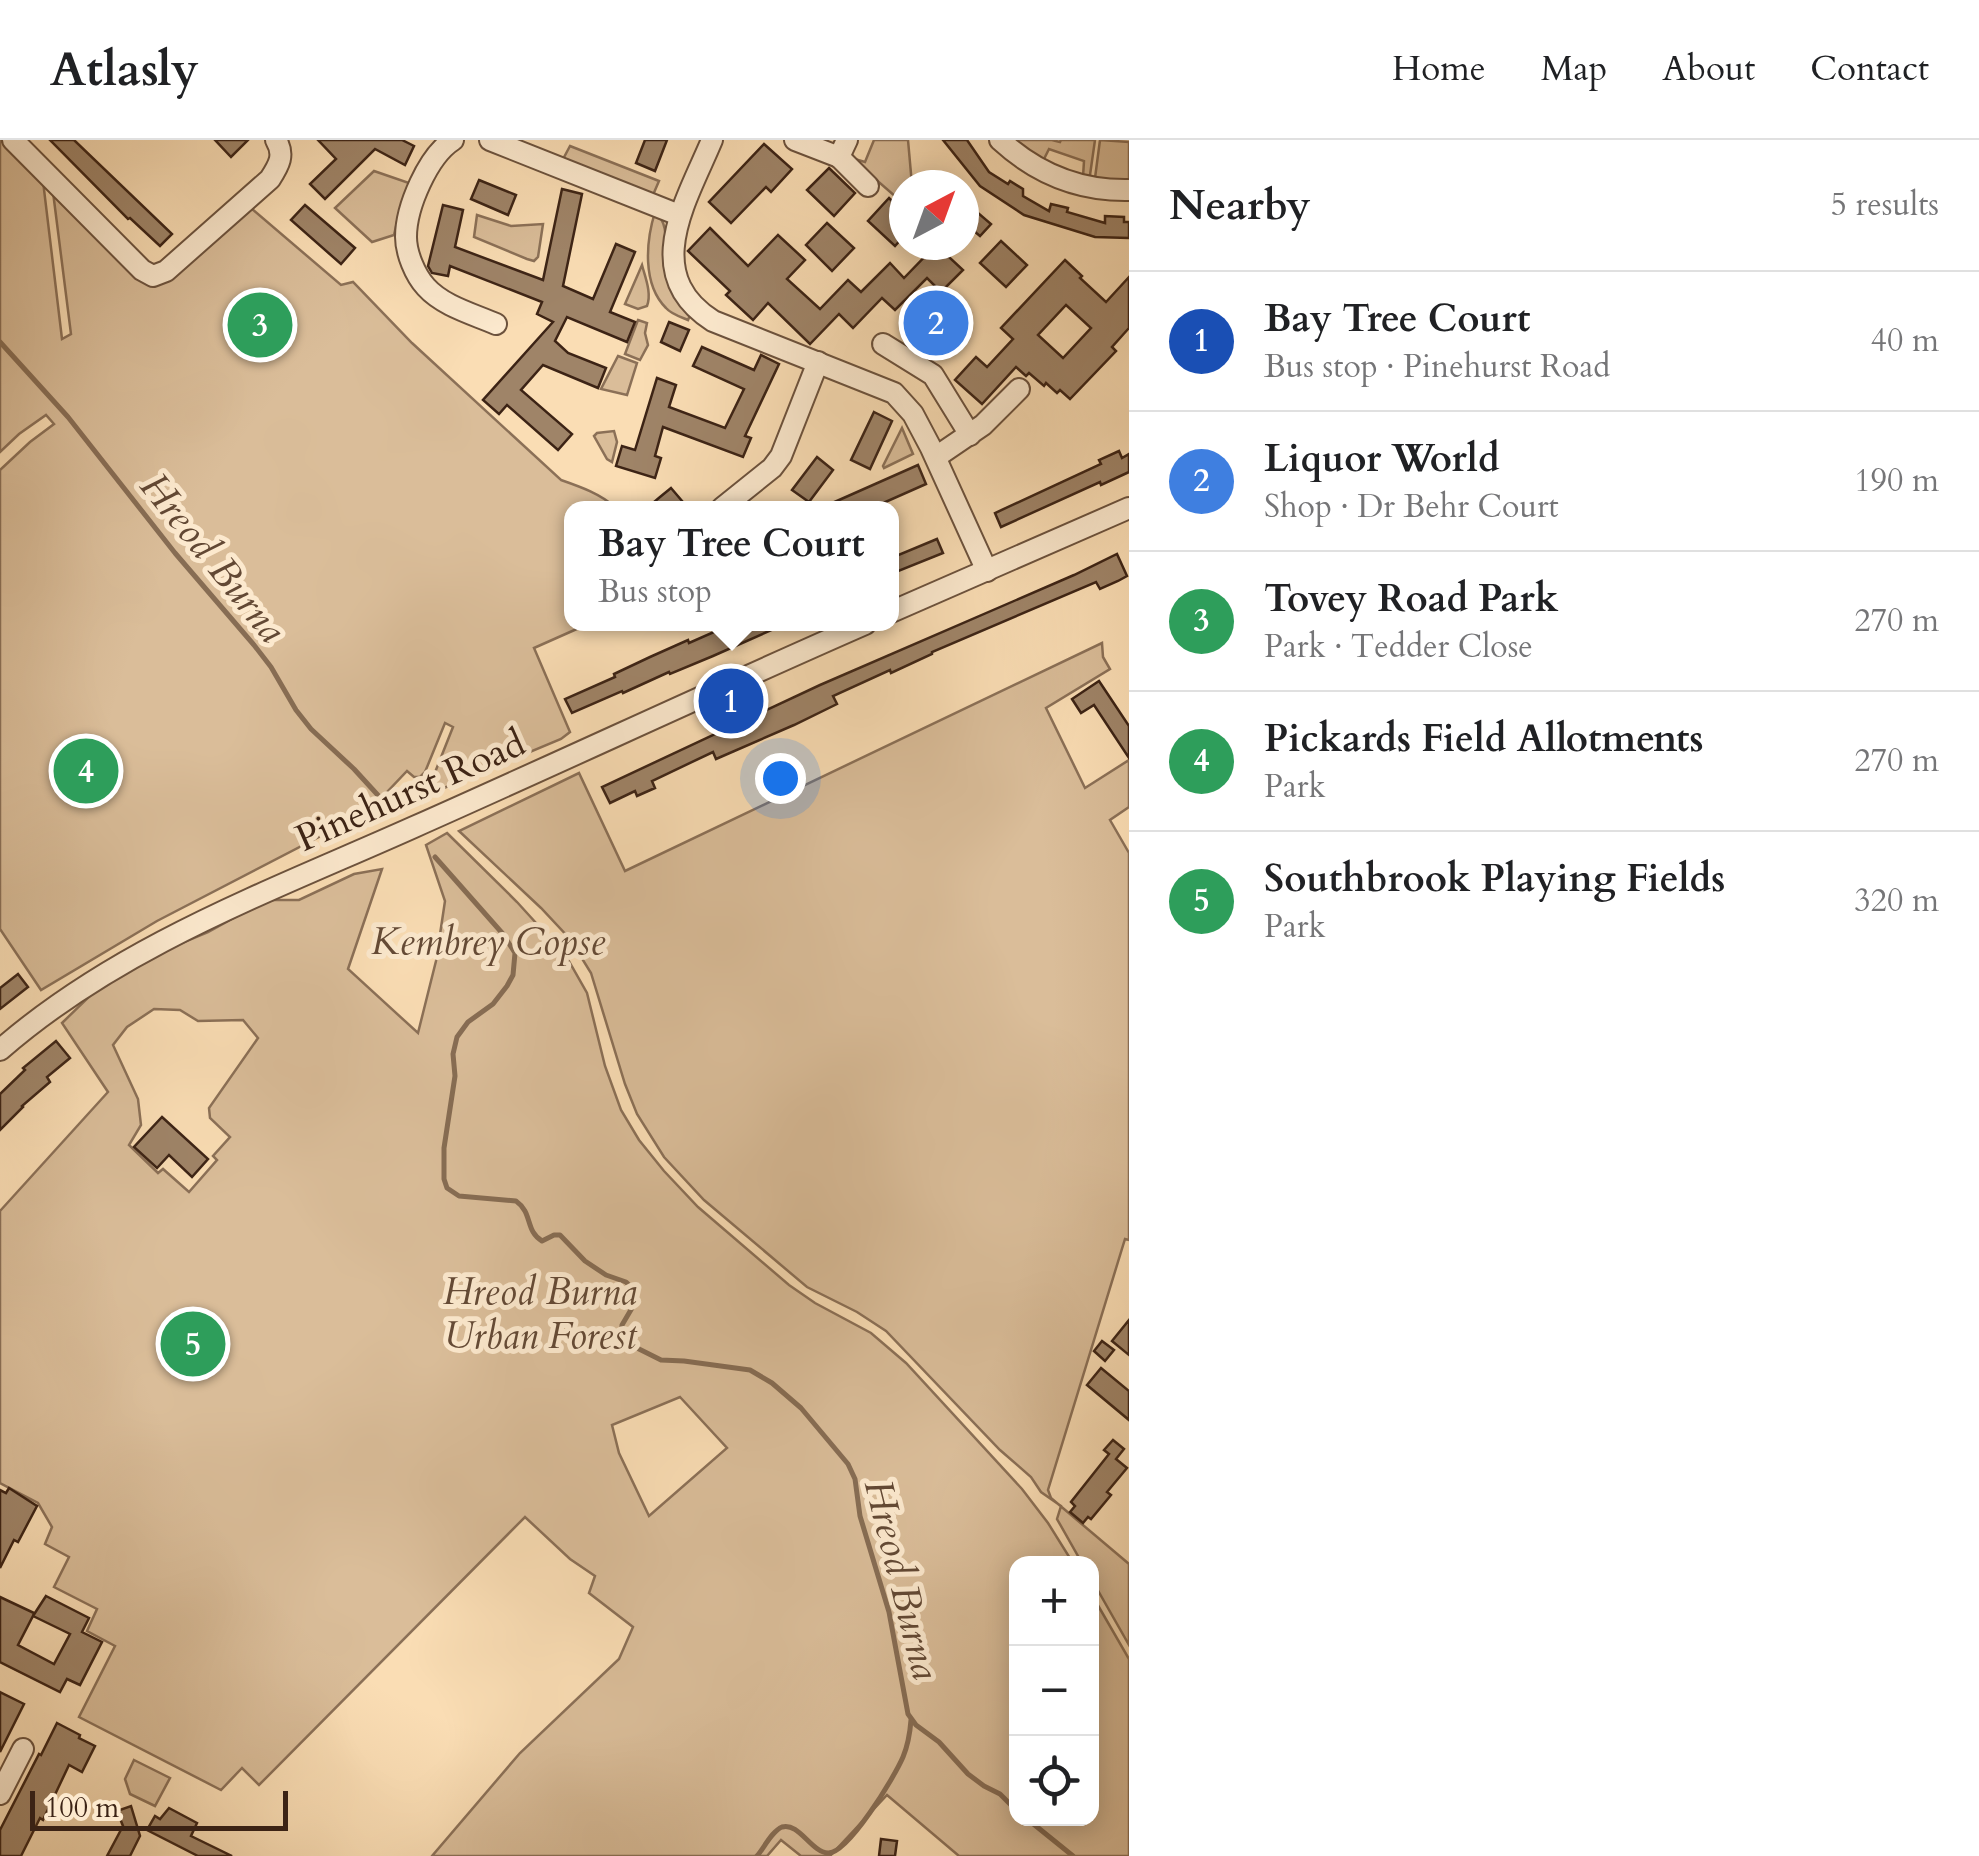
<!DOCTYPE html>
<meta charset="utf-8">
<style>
body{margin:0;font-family:Cardo,serif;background:#f6f6f6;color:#202124}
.controls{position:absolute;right:30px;bottom:30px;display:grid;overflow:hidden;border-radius:20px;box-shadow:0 5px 25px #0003}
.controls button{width:90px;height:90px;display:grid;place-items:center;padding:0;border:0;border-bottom:2px solid #e0e0e0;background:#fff;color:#202124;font:50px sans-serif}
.compass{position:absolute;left:889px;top:30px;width:90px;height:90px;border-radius:50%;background:#fff;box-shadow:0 5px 25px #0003;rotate:41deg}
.scale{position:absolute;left:30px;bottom:25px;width:258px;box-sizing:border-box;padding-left:10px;border:5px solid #3c2315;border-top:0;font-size:28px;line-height:35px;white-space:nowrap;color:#3c2315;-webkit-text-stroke:8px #fce9ce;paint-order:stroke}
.you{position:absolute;left:780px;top:638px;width:35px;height:35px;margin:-25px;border:8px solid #fff;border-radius:50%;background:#1a73e8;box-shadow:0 0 0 15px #1a73e833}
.badge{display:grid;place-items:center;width:65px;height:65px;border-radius:50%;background:#8f2418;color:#fff;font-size:32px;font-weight:700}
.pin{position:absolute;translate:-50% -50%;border:5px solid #fff;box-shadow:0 2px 10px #0006}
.popup{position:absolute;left:564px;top:361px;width:335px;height:130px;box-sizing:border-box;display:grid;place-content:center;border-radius:20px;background:#fff;filter:drop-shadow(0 2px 8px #0005);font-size:32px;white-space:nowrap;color:#757577}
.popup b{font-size:38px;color:#202124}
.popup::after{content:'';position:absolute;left:50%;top:100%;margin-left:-20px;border:20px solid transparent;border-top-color:#fff}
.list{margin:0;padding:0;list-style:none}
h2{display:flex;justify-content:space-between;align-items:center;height:130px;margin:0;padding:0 40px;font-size:42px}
h2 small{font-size:32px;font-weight:400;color:#757577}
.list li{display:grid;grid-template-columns:65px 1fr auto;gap:30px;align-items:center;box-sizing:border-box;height:140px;padding:0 40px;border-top:2px solid #e0e0e0}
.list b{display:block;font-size:38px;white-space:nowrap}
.list p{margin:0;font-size:32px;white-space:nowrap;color:#757577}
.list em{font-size:32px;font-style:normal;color:#757577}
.icon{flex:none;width:55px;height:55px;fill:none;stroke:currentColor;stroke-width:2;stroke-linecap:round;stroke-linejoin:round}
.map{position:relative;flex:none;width:1129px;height:1716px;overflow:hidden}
header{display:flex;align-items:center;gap:60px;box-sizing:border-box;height:140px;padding:0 50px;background:#fff;border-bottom:2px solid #e0e0e0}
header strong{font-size:48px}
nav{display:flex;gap:55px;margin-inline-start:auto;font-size:35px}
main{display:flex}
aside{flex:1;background:#fff}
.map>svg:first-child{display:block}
</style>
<header>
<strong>Atlasly</strong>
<nav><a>Home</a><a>Map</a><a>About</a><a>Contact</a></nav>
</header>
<main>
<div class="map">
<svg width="1129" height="1716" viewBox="0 0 1129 1716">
<rect width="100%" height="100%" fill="#faddb4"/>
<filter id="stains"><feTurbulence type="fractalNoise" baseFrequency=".002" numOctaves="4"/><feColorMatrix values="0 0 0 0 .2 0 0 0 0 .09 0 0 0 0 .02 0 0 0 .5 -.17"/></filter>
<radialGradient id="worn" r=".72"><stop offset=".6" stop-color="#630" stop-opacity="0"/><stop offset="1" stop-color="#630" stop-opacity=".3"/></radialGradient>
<g fill="#dabd99" stroke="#8b7057" stroke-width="2.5" fill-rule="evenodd">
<path d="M0,0l43,41 19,158 9,-5 -18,-142 88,85 110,-69 90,77 12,-3 59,61 149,137c20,7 40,14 55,28h-45v116h17l-54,24 36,84 -9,7 -129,54 -4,-3 25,-63 -8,-4 -20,49 -5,5h-6l-7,-6 -38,40 -212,110 -116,69 -41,-61v-459l30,-28 24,-18 -8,-9 -27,19 -19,18z"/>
<polygon points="874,0 908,0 912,45 904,45 904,64 858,24 858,20 865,22"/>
<polygon points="1006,0 1052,0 1060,2 1061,0 1095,0 1089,42 1083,37 1084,21 1049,9 1043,21"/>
<polygon points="1100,0 1129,2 1129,45 1095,38"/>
<polygon points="570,6 659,41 653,55 562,21"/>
<polygon points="374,31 409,43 399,73 394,95 372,102 335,68"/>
<path d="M655,72c19,16 5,39 11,60 4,17 15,28 25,41l-3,7c-7,-3 -17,-6 -22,-12 -24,-24 -20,-67 -11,-96z"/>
<polygon points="477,75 511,86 543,84 538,117 534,121 527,119 474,97"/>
<path d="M642,125c3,12 10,28 5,41l-9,3 -13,-5z"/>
<polygon points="638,180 647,183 645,193 648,205 640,220 625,214"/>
<polygon points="618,216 637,223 627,255 601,249"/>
<polygon points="902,288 913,314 884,328 883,326"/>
<polygon points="614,291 617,302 612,322 607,319 594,296 597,293"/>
<polygon points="1102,503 1103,517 1110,529 1046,568 1085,648 1129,620 1129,667 1110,680 1129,713 1129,1100 1125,1099 1048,1350 1051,1358 1129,1424 1129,1505 1092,1440 1092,1424 1082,1423 1057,1379 1061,1366 1041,1352 1031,1337 1000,1310 886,1191 857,1172 807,1147 704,1060 664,1017 637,974 625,944 591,833 570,799 541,768 459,691 579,633 625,731"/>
<path d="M447,693l70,69 49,54 21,37 18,73 16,44 18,30 25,31 34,36 91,78 26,18 56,30 35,30 116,126 26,34 25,40 -57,1v254h76v-223l37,64v197h-170l-72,-61 -57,61h-29l-20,-16 -14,16h-335l88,-103 99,-94 14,-32 -44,-34 6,-17 -25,-17 -45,-42 -266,268 -17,-17 -21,22 -142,-73 36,-71 -28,-15 10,-22 -43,-22 15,-30 -24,-13 7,-17 -14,-24 -38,-20v-272l108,-119 -46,-69 38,-37 60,-34 48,-20 58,-32h33l55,-26 28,-5 -34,100 70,64 18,-72 9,-60 -19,-56zM154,869l26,1 18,11 45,-1 15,18 -49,70 1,10 20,19 -17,19 4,4 -28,32 -26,-23 -5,4 -29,-28 12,-20 -3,-26 -25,-54 14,-18zM680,1257l47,51 -78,68 -30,-63 -7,-28z"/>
<polygon points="134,1620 170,1638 155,1666 130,1654 125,1639"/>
</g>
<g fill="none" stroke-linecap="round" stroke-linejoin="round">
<g stroke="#876d54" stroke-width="5">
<polyline points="0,202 68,277 175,413 254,505 271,527 296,570 311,589 354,629 386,664"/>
<path d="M435,717l68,77 12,19 -2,22 -6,11 -14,18 -25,18 -11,15 -4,17 2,22 -11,72v31l3,9 12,8 57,5c17,12 9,30 26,40l12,-6h6l25,26 21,14 20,7 7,7 2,7 -3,12 -10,17 -1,10 6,8 34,17 23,1 66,9 22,13 29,25 47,56 7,15 5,37 29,96 19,102 8,11 23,17 29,32 16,12 16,8 16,16"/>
<polyline points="1026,1678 1073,1716"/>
<path d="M757,1716c7,-8 15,-25 25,-29 17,-5 29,25 46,26 20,1 67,-77 75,-96 5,-12 7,-24 8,-37"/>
</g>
</g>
<g fill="#9f8468" stroke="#3c2315" stroke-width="2.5" fill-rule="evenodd">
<polygon points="50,0 74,0 172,94 160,106 130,78 128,79"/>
<polygon points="215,0 248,0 231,17"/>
<polygon points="318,0 402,0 414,6 405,25 375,9 325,59 310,44 336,19"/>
<polygon points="645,0 667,0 655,31 636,23"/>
<polygon points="943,0 967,0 989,32 1008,44 1010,41 1023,49 1023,56 1049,71 1051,64 1068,68 1067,72 1105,83 1105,76 1124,77 1124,82 1129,82 1129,98 1095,97 1024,75 980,46"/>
<polygon points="764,4 792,29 771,52 766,47 731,83 709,62"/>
<polygon points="829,28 855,53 834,76 807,50"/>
<polygon points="479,40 516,55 508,75 471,59"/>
<polygon points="562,49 582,54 563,146 593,159 616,104 635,112 610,172 635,182 627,202 567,177 555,201 568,213 606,228 598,248 543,225 521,250 572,294 558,310 507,265 499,274 483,260 553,182 537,174 542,162 450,126 448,136 432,133 428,126 443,65 463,70 455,107 543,140"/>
<polygon points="889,58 904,73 904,96 895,106 868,81"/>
<polygon points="964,61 991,84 980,96 964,83"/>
<polygon points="305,65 355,108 341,124 291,80"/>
<polygon points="827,83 854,108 832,131 806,105"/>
<polygon points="710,88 748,126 778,95 805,120 787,139 820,169 848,140 861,152 890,123 904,138 936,105 963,130 941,152 927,138 895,170 882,158 853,188 839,174 810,204 768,163 753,180 726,155 730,151 688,111"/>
<polygon points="1001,101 1027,125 1006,147 980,123"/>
<path d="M1065,120l17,16 -2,2 26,24 23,-25v51l-17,19 4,4 -46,48 -10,-9 -3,3 -11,-10 -2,3 -15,-13 -3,3 -10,-9 -34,37 -27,-24 21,-23 11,10 26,-28 -12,-11zM1066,165l25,23 -28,30 -25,-23z"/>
<polygon points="930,173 957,199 943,213 916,188"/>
<polygon points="669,182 689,190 680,211 661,202"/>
<polygon points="702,207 754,230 761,215 779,224 745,296 751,298 743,317 663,287 655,316 661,318 655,338 616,326 622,306 635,310 657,238 676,245 669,267 725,288 744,249 693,226"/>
<polygon points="874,272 892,281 870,329 851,320"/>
<polygon points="1119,311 1122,318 1129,314 1129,332 1101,345 1100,342 1001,387 995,373 1101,324 1099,320"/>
<polygon points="817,317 833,330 809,362 792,350"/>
<polygon points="918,325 926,344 872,368 821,368"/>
<polygon points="671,348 688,368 647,368 660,357"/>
<polygon points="937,399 943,413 891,434 891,418"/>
<polygon points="1117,414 1127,436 1118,441 1100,449 1096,442 932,512 932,514 891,533 890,530 833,556 837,564 794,585 716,619 713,612 652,641 655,648 637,656 635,651 610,663 602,647 820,545 1074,435"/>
<polygon points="732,484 785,484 713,516 670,534 669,532 623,553 622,551 572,573 565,559 615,537 614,534 650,517 688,500 689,503"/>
<polygon points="1099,541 1129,586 1129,618 1094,565 1081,573 1072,559"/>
<polygon points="18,834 28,847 0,869 0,848"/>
<polygon points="56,901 70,918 47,937 50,942 22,966 23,967 0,990 0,954 25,930 23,928"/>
<polygon points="162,977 208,1019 192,1037 169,1015 157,1028 134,1007"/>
<polygon points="1129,1180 1129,1215 1112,1201"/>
<polygon points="1102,1201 1114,1210 1105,1221 1094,1211"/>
<polygon points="1101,1228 1129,1251 1129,1280 1087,1245"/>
<polygon points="1113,1300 1124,1309 1116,1319 1127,1328 1107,1352 1111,1355 1091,1379 1088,1377 1083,1383 1070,1372 1075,1366 1071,1362 1109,1314 1104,1310"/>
<polygon points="9,1348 37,1366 18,1402 14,1400 0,1428 0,1350 6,1353"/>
<path d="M46,1456l43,22 -7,14 20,10 -22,43 -13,-6 -7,13 -60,-30v-65l34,16 -1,3zM33,1476l37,18 -16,30 -36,-19z"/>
<polygon points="0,1552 24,1564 0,1612"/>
<polygon points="57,1583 80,1595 79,1598 95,1606 82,1632 69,1625 43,1680 40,1678 21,1716 0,1716 0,1690 39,1614 41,1615"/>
<polygon points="131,1666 140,1696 130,1716 107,1716 123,1686 117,1671"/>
<polygon points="169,1668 197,1683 191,1696 232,1716 198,1716 147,1690 155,1676 160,1679"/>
<polygon points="881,1699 897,1701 895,1716 879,1716"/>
</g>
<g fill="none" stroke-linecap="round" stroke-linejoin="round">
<defs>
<g id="minor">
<path d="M13,0l129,130 11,6 13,-5 104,-92c9,-14 15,-24 6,-39"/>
<path d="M453,0c-25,16 -47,67 -47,97 0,16 9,38 20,50 17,19 47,27 70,37"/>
<polyline points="490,0 679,75"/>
<path d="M712,0c-25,60 -73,134 1,181l181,72 19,21 18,34 56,123"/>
<polyline points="795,0 839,17 847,0"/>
<path d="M1000,0c36,33 80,51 129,50"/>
<polyline points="839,17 868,46"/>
<polyline points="883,204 933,235 970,295"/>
<polyline points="936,317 983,285 1019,249"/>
<polyline points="722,368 772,328 781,316 818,222"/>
<polyline points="891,472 1129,368"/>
<path d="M0,910c119,-104 271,-159 414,-223 151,-67 300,-137 451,-203"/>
<polyline points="0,1654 23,1609"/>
</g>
</defs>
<use href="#minor" stroke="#6c523d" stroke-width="24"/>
<use href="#minor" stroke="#fce9ce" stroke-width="20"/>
</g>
<g text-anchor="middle" stroke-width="10" stroke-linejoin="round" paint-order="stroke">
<g font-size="38" fill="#3c2315" stroke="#fce9ce">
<text transform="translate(410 650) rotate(-24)" y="13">Pinehurst Road</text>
</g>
<g font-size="38" font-style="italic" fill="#644a36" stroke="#fce9ce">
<text x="488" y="814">Kembrey Copse</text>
<text x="540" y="1164">Hreod Burna<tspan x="540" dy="44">Urban Forest</tspan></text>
</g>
<g font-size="40" font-style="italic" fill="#624834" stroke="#fce9ce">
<text transform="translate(214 417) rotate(51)" y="14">Hreod Burna</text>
<text transform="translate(903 1439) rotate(76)" y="14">Hreod Burna</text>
</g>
</g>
<rect width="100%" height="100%" filter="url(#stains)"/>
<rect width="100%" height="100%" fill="url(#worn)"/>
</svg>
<div class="controls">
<button>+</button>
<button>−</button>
<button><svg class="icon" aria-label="locate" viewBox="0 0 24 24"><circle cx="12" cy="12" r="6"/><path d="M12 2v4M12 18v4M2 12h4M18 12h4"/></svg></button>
</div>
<svg class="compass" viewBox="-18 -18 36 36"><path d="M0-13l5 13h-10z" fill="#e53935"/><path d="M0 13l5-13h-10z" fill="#757577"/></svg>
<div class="scale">100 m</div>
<div class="you"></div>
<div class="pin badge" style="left:731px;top:561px;background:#1a4fb4">1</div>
<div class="popup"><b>Bay Tree Court</b>Bus stop</div>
<div class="pin badge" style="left:936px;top:183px;background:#3f7fe0">2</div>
<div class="pin badge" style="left:260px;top:185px;background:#2e9e5b">3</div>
<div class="pin badge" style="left:86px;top:631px;background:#2e9e5b">4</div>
<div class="pin badge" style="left:193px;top:1204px;background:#2e9e5b">5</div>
</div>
<aside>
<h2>Nearby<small>5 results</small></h2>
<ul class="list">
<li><span class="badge" style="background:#1a4fb4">1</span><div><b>Bay Tree Court</b><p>Bus stop · Pinehurst Road</p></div><em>40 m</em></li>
<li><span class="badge" style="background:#3f7fe0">2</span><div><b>Liquor World</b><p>Shop · Dr Behr Court</p></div><em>190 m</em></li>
<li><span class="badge" style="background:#2e9e5b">3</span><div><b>Tovey Road Park</b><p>Park · Tedder Close</p></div><em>270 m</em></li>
<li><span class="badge" style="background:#2e9e5b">4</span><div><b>Pickards Field Allotments</b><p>Park</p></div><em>270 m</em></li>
<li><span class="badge" style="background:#2e9e5b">5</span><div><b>Southbrook Playing Fields</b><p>Park</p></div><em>320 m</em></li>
</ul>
</aside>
</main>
